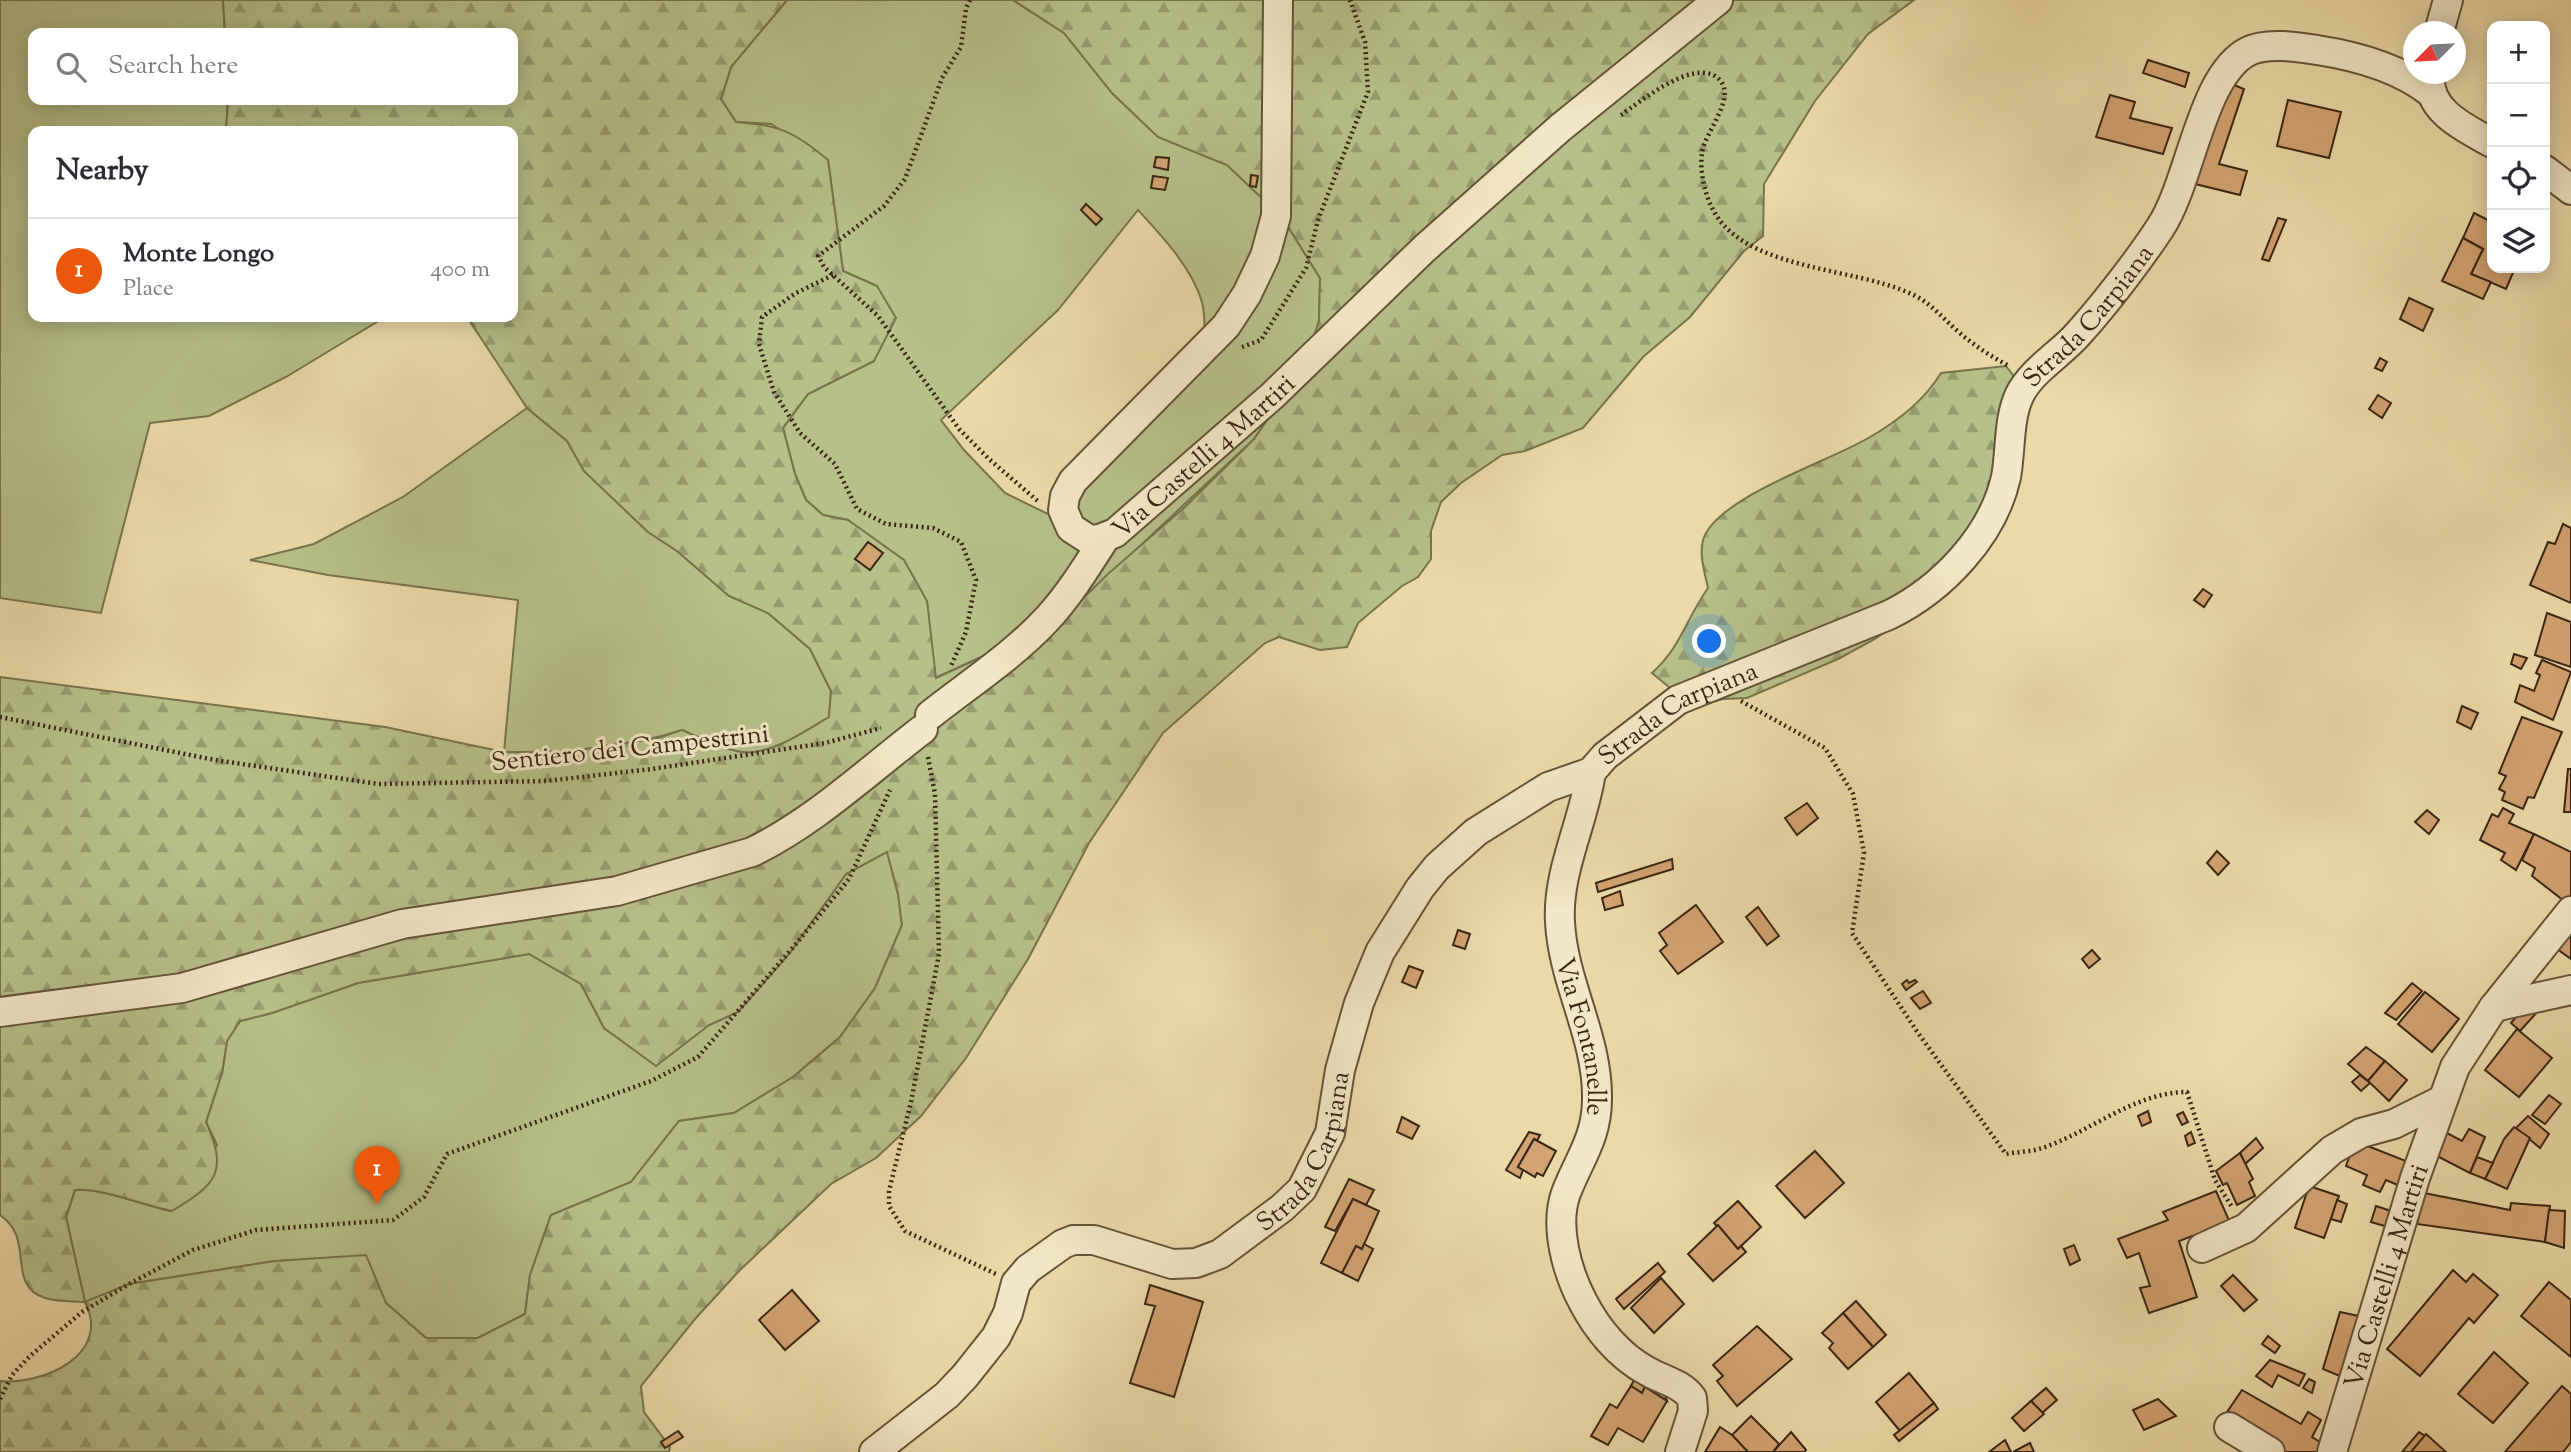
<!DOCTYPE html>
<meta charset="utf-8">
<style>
body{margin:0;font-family:"Sorts Mill Goudy",serif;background:#f7f7f7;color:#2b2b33}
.controls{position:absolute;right:21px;top:21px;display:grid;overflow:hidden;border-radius:14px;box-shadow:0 4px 18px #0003}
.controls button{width:63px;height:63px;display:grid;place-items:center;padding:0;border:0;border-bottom:2px solid #e1e1e2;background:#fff;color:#2b2b33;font:35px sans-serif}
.compass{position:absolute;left:2403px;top:21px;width:63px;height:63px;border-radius:50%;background:#fff;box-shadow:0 4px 18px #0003;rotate:246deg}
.you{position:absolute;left:1710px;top:642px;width:24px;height:24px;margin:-18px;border:5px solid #fff;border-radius:50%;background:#1a73e8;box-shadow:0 0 0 10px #1a73e833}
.badge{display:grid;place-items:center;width:46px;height:46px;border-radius:50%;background:#ea580c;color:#fff;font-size:23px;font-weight:700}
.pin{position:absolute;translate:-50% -58px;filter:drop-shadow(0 2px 4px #0008)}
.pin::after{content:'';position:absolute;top:37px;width:24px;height:21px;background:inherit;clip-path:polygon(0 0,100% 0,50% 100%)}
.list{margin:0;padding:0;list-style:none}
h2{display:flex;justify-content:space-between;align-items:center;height:91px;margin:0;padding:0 28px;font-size:30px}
h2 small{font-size:23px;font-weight:400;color:#7c7c81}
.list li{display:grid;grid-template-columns:46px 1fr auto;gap:21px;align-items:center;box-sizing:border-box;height:105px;padding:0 28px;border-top:2px solid #e1e1e2}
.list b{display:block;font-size:26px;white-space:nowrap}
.list p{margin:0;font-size:23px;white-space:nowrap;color:#7c7c81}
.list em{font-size:23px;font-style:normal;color:#7c7c81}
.icon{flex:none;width:38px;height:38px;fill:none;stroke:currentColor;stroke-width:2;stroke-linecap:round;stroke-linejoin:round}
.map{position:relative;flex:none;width:2571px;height:1452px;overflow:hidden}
.search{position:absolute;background:#fff;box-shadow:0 4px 18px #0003;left:28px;top:28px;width:490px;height:77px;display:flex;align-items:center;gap:18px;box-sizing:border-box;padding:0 24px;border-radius:14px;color:#7c7c81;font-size:26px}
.panel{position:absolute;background:#fff;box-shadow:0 4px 18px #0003;left:28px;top:126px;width:490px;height:196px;border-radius:14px}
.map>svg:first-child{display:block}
</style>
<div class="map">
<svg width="2571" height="1452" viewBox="0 0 2571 1452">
<defs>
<pattern id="forest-firs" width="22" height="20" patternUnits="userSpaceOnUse" patternTransform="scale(1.75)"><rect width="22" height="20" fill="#b6c089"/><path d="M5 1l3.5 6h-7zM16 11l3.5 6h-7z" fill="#959c6f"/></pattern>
</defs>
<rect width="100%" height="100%" fill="#ebdaa8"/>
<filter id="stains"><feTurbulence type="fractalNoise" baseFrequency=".00286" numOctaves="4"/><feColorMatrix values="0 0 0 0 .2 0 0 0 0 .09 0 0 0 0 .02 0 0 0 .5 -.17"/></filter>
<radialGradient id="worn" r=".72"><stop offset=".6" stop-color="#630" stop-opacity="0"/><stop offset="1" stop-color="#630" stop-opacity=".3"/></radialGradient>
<g fill="#b6c089" stroke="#78734e" stroke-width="2" fill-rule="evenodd">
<polygon points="0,0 223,0 225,33 33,33 33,100 228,100 226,131 33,131 33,317 385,317 286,377 209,416 150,423 101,613 0,598"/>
<path d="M787,0h226l51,33 48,60 46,44 69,28 55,52 38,61 -1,43 -15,46 -50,72 -194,182 -125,57 -8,-77 -79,-81 -25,-5 -17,-15 -11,-26 -12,-46 25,-34 66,-33 3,-75 -34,-15 -15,-111 -57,-36 -35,-2 -15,-23 10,-32zM1138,210c24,26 54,58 64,92 4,15 2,35 3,50l-155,163 -45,-22 -41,-43 -23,-30 117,-110z"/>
<path d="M527,408l40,33 17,30 64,61 29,19 52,45 39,17 42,36 21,42 -2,26c-22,13 -48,31 -74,35 -19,4 -55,-14 -73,-22 -57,19 -118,23 -178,22l14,-152 -190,-25 -78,-15 64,-16 89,-47z"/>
<path d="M887,851l11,43 4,31 -27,63 -35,49 -47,40 -59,36 -55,8 -48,61 -80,33 -21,60 -5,39 -47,24h-52l-40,-35 -111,-42 -145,23 -45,18 -19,-85 9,-27c28,-2 67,15 96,21l46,-66 -11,-23 16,-49 5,-32 13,-20 32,-8 86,-30 171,-29 52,30 23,44 52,37 53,-40 29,-13 51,-58 57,-80z"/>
</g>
<g fill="url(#forest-firs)" stroke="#78734e" stroke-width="2" fill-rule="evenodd">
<path d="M223,0h564l-56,67 -10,32 15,23c43,3 59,10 92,38l15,111 34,15 19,32 -22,43 -66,33 -25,34 12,46 11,26 17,15 25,5 56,40 23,41 9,77 124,-57 49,-48 76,-66 69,-68 50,-72 15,-46 1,-43 -38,-61 -55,-52 -69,-28 -46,-44 -48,-60 -51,-33h901l-46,34 -53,67 -51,83 -1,52 -19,15 -54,66 -47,40 -60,71 -58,23 -23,4 -41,28 -20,19 -10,29v28l-13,18 -16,9 -44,37 -11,24 -27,3 -41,-13 -14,6 -102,90 -74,110 -61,116 -62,99 -45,58 -45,42 -45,26 -92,87 -44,48 -54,67 3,26 26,35 -1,5h-669v-71c43,4 112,-26 85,-79 -13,-1 -28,0 -40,-4 -40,-13 -9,-59 -45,-83v-538l385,50 119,25 56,1 98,-15 24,-8c18,8 54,26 73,22 26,-4 52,-22 74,-35l2,-26 -21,-42 -42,-36 -39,-17 -52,-45 -29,-19 -64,-61 -17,-30 -40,-33 -60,-91h46v-186h-287l2,-31h285v-67h-288zM887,852l11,42 4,31 -27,63 -35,49 -47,40 -59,36 -55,8 -48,61 -80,33 -21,60 -5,39 -47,24h-52l-40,-35 -20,-48 -91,6 -146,23 -44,18 -19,-85 9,-27c29,-2 66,15 97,21 43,-26 57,-38 34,-89l16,-49 5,-32 13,-20 32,-8 86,-30 171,-29 52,30 23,44 52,38 53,-41 29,-13 51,-58 57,-80z"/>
<path d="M2006,366l20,26 -76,195 -75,52 -37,20 -91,39 -24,1 -30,8 -41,-34c29,-26 34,-54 56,-85 -3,-14 -9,-33 -5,-48 13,-43 128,-79 167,-103 28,-16 54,-36 71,-64z"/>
</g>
<g fill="#d3a372" stroke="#3a2614" stroke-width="2">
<polygon points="2148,60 2189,73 2185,87 2143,73"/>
<polygon points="2229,83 2244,89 2219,164 2247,171 2240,195 2187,182"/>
<polygon points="2110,95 2135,102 2130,118 2172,128 2163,154 2096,137"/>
<polygon points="2288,100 2341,112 2329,158 2277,146"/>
<polygon points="1156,157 1169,158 1168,170 1154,167"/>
<polygon points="1251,175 1258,176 1256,187 1250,186"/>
<polygon points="1153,176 1168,178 1165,190 1151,188"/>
<polygon points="1086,204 1102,219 1096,225 1081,210"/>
<polygon points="2474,213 2492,222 2492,268 2515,268 2506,289 2471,274 2483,249 2463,238"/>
<polygon points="2278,218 2286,220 2269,261 2262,259"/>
<polygon points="2463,238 2483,249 2471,274 2491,282 2483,299 2442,281"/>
<polygon points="2409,298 2433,309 2423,331 2400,319"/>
<polygon points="2380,358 2387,362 2382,371 2375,368"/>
<polygon points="2378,395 2391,403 2382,418 2369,409"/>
<polygon points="2563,524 2571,528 2571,603 2530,585 2548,542 2555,544"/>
<polygon points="868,542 883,553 870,570 855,559"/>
<polygon points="2203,589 2212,595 2204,607 2194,600"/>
<polygon points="2547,613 2571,622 2571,667 2535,655"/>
<polygon points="2514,654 2527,658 2521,669 2511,664"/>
<polygon points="2542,660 2571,672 2553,720 2515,702 2520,685 2534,691 2540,675 2536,673"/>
<polygon points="2462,706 2478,713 2471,729 2457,722"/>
<polygon points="2522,717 2562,732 2534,798 2528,797 2523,809 2502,800 2505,792 2499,789 2506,776 2499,773"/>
<polygon points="2568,769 2571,769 2571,812 2564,812"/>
<polygon points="1807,803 1818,818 1797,835 1785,818"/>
<polygon points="2503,808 2514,814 2509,823 2534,834 2516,870 2501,860 2505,853 2480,840 2492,814 2498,817"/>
<polygon points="2427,810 2439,820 2429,834 2415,822"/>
<polygon points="2534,834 2571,852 2571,899 2568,904 2532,876 2535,868 2522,860"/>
<polygon points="2217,851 2229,863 2218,875 2207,863"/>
<polygon points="1672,859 1673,869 1598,892 1596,883"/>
<polygon points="1620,891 1623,905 1605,910 1602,898"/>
<polygon points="1696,905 1723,942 1678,974 1660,951 1667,945 1659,933"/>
<polygon points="1758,907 1779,936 1767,945 1746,917"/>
<polygon points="2571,927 2571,959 2550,944"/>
<polygon points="1458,930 1470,934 1465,949 1453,945"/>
<polygon points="2092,950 2100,959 2089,968 2082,959"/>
<polygon points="1409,966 1423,971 1416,988 1402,982"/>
<polygon points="1907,980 1909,983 1915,980 1917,982 1906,990 1902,984"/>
<polygon points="2412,983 2422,991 2396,1020 2385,1013"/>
<polygon points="1923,991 1931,1003 1920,1009 1911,998"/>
<polygon points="2425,992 2459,1019 2432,1052 2398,1024"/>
<polygon points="2522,1010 2539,1010 2520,1031 2511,1023"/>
<polygon points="2517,1029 2552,1058 2519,1097 2485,1070"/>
<polygon points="2366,1047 2385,1061 2368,1081 2348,1064"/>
<polygon points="2385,1061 2407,1080 2389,1101 2368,1081"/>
<polygon points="2360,1075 2370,1083 2361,1091 2352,1082"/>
<polygon points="2549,1095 2561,1104 2545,1124 2532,1115"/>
<polygon points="2148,1111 2151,1122 2142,1126 2138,1116"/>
<polygon points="2183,1112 2188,1122 2182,1125 2177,1115"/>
<polygon points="2528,1116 2549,1134 2540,1148 2516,1128"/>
<polygon points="1402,1117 1419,1126 1412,1139 1397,1132"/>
<polygon points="2514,1127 2530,1138 2507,1189 2485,1179 2504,1139"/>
<polygon points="2469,1129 2485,1137 2470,1173 2437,1156 2445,1132 2462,1141"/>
<polygon points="1529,1132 1540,1135 1537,1141 1534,1139 1518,1167 1523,1170 1520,1178 1506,1170"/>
<polygon points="2191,1132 2195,1143 2188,1146 2185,1136"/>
<polygon points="2256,1138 2263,1148 2245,1164 2240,1153"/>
<polygon points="1534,1139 1556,1151 1543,1176 1537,1173 1535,1177 1518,1167"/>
<polygon points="2355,1141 2406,1161 2400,1186 2386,1180 2380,1192 2363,1185 2367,1175 2346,1166"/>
<polygon points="1815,1151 1844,1183 1805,1218 1776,1186"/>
<polygon points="2240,1153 2253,1179 2249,1182 2255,1196 2237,1205 2227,1183 2223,1185 2216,1171"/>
<polygon points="2477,1157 2493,1163 2485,1179 2470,1173"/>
<polygon points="1349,1179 1374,1190 1366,1205 1353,1199 1335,1231 1325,1227"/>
<polygon points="2309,1186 2339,1196 2324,1238 2295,1228"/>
<polygon points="2216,1191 2231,1225 2193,1240 2192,1236 2179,1241 2197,1297 2149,1313 2140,1288 2150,1286 2139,1253 2127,1258 2118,1239 2168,1220 2163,1212"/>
<polygon points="2424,1193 2510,1210 2511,1203 2550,1206 2545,1242 2417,1224"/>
<polygon points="1353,1199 1379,1211 1362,1249 1356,1246 1342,1273 1321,1263"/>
<polygon points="2337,1200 2347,1204 2341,1222 2331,1219"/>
<polygon points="1738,1201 1761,1227 1738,1249 1714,1223"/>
<polygon points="2376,1206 2391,1211 2388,1227 2371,1222"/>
<polygon points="2549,1210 2565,1211 2564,1248 2545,1242"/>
<polygon points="1718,1225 1738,1249 1741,1246 1746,1252 1713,1281 1688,1254"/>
<polygon points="1364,1244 1373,1249 1358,1281 1342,1273 1356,1246 1362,1249"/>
<polygon points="2074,1245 2080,1260 2070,1265 2064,1249"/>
<polygon points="1658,1263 1665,1272 1624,1309 1616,1299"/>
<polygon points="2453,1270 2466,1282 2473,1274 2498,1295 2474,1323 2469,1318 2420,1376 2387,1349"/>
<polygon points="2233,1275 2257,1300 2244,1311 2221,1286"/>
<polygon points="1661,1278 1684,1304 1654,1333 1631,1308"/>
<polygon points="2549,1282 2571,1300 2571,1357 2521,1316"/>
<polygon points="1150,1285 1203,1302 1174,1397 1130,1383 1155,1306 1145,1304"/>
<polygon points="792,1290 819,1321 785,1350 759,1320"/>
<polygon points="1856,1301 1886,1335 1873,1347 1843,1313"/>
<polygon points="2340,1312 2359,1316 2347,1379 2323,1369"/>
<polygon points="1843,1313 1873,1347 1848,1369 1829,1348 1833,1343 1822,1333"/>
<polygon points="1757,1326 1792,1359 1737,1406 1717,1381 1723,1376 1713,1365"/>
<polygon points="2268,1336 2280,1346 2275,1353 2262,1344"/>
<polygon points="2494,1352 2528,1383 2493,1423 2458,1394"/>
<polygon points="2270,1360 2305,1374 2299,1386 2278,1375 2272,1387 2256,1376"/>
<polygon points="1909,1373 1934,1403 1900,1431 1876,1402"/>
<polygon points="1637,1374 1663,1389 1667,1401 1645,1387 1642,1393 1631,1386"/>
<polygon points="2309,1379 2315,1382 2312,1393 2303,1388"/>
<polygon points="1631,1386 1642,1393 1645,1387 1667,1401 1643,1442 1618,1428 1608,1445 1591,1436 1610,1404 1617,1408"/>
<polygon points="2562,1386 2571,1394 2571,1442 2563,1452 2505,1452"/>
<polygon points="2046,1388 2057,1400 2042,1413 2031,1401"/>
<polygon points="2242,1390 2301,1424 2308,1412 2321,1420 2312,1437 2323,1444 2320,1452 2287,1452 2225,1415"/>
<polygon points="2158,1399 2176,1416 2144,1430 2133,1410"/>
<polygon points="2031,1401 2044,1414 2024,1431 2012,1418"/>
<polygon points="1934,1403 1938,1409 1899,1441 1894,1435"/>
<polygon points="1751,1416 1779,1444 1773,1452 1748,1452 1732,1435"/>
<polygon points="1720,1427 1732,1435 1748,1452 1705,1452"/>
<polygon points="678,1431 683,1437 665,1448 661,1442"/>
<polygon points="1791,1432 1806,1450 1804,1452 1773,1452"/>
<polygon points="2419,1432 2425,1436 2411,1452 2402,1452"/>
<polygon points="2426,1434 2446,1452 2411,1452"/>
<polygon points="2005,1440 2011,1452 1989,1452"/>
<polygon points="2030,1443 2034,1452 2013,1452"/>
</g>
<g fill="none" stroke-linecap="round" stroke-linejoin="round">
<defs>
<g id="minor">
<path id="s1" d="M1278,0l-2,216 -11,40 -18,38 -21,32 -153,155 -8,15 -2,14 8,18 17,11 9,1 18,-7 157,-137 152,-147 136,-121 158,-128"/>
<polyline points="2439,32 2448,0"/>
<path d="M2430,76c-3,35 35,52 62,67"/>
<polyline points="2545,170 2571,190"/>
<path d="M930,715c39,-31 83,-59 118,-97 22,-24 39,-52 57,-80"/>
<path id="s2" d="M1591,772c-7,50 -34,99 -31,150 3,61 38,115 37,177 0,39 -18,60 -31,94 -12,33 1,79 17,109 14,27 36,54 64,69 15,9 34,12 45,27l1,13 -13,41"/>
<polyline points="2494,1007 2571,990"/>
<path d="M0,1012l182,-24 220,-64 215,-33 135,-39c62,-30 116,-81 171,-123"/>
<polyline points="2202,1248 2246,1228 2332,1150 2361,1133 2394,1124 2442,1100"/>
<polyline points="2229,1427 2270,1452"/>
<path id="s3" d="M874,1452l73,-57 18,-19 31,-39 12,-24 8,-30 12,-14 35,-25 10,-4h21l78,24 24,-1 24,-9 62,-46 20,-19 28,-56 10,-63 19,-67 21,-51 40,-64 17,-21 39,-35 72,-45 43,-15 14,-16 73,-56 211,-85c53,-26 104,-79 117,-138 5,-26 2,-59 14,-83 13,-25 41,-40 59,-61 26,-29 60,-73 81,-105 31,-46 41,-154 89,-177 18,-9 49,-4 68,-1 39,6 82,18 113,42"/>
<path id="s4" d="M2332,1452l83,-274 40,-111 39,-60 77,-96"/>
</g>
</defs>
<use href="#minor" stroke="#665339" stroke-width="32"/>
<g stroke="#3a2614" stroke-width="4.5" stroke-dasharray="2 3.5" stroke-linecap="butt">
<polyline points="970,0 966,8 961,47 942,78 905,179 884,206 818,256 824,267 878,316 959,429 989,459 1040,503"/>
<path d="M1621,115c20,-14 69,-54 94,-39 27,17 -11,56 -13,77 -3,22 5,52 19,69 38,47 133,47 186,70 23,9 35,26 54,42 14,12 31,23 48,32"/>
<polyline points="833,275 796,293 762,317 759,344 774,392 800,433 835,464 857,509 886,524 933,528 961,542 976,580 966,632 951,666"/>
<polyline points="1242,347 1261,340 1306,268 1318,220 1368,92 1365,42 1350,0"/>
<path d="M1741,701l84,47 28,46 11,59 -12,80 66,100 88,121c11,-2 22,-2 33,-5 49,-15 95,-57 148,-57l28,88 17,27"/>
<polyline points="0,717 215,760 378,784 546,781 652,769 825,743 881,728"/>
<polyline points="928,757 935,794 939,954 911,1102 889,1191 889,1206 905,1231 996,1274"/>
<polyline points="0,1399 12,1375 30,1356 82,1312 129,1284 193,1250 256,1230 393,1220 424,1197 447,1154 651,1081 698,1057 795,945 849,879 890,790"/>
</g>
<use href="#minor" stroke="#f2e7c6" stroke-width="28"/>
</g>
<g text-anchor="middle" stroke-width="6" stroke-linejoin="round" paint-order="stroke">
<g font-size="26" fill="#3a2614" stroke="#f2e7c6">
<text dy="9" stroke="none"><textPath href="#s3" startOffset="1808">Strada Carpiana</textPath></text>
<text dy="9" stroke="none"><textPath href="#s1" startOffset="772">Via Castelli 4 Martiri</textPath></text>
<text dy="9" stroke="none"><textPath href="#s3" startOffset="1199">Strada Carpiana</textPath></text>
<text transform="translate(630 747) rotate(-6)" y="9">Sentiero dei Campestrini</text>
<text dy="9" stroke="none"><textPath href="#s2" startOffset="271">Via Fontanelle</textPath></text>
<text dy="9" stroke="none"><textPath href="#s3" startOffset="590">Strada Carpiana</textPath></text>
<text dy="9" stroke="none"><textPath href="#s4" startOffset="184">Via Castelli 4 Martiri</textPath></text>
</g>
</g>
<rect width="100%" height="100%" filter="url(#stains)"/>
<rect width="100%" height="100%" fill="url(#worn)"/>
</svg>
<div class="controls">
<button>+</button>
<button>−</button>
<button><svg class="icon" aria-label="locate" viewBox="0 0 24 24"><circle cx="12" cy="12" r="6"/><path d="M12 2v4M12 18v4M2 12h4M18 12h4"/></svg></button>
<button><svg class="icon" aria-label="layers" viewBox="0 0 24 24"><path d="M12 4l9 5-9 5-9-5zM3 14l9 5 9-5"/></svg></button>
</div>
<svg class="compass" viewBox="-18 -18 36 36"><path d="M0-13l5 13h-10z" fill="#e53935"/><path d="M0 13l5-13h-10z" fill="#7c7c81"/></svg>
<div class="you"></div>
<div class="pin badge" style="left:377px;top:1204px">1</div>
<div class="search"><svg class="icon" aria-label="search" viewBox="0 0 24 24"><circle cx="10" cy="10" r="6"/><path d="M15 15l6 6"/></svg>Search here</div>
<section class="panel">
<h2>Nearby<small></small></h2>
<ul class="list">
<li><span class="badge">1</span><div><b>Monte Longo</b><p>Place</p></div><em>400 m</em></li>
</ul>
</section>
</div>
